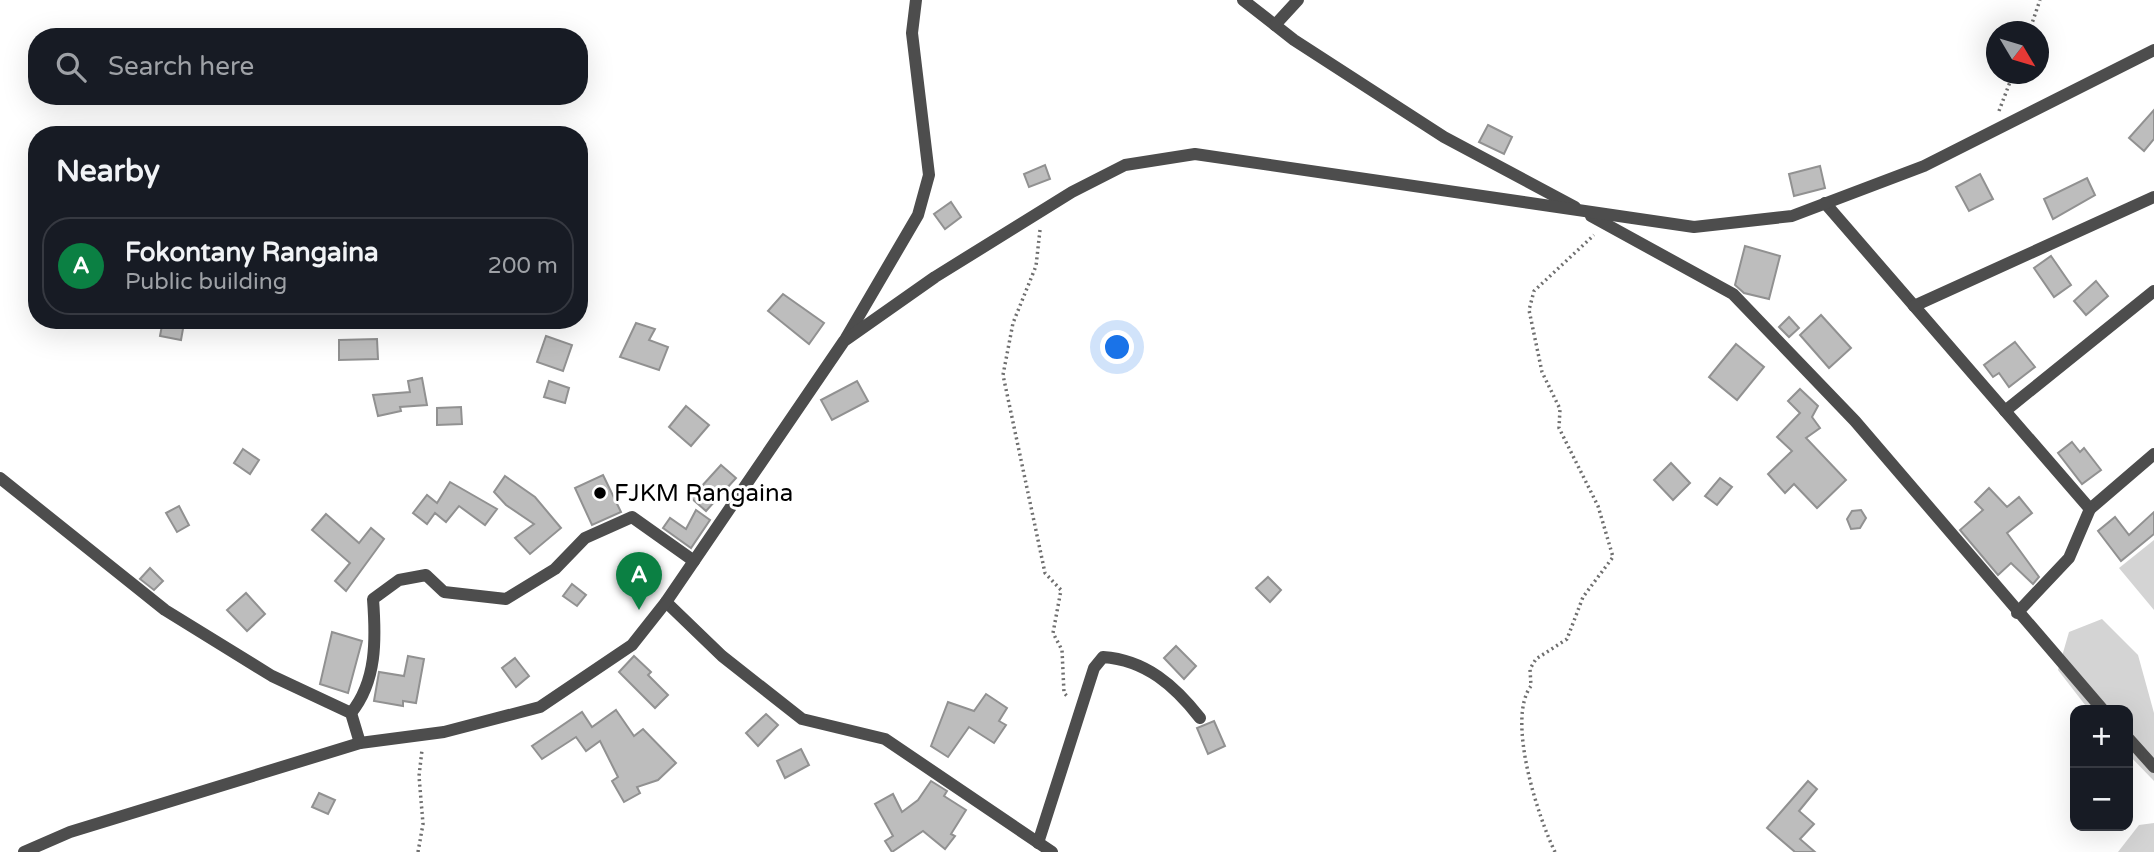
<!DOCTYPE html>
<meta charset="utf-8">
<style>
body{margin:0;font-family:"Varela Round",sans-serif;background:#20242c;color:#f1f3f6}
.controls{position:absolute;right:21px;bottom:21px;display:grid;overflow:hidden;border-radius:14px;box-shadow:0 7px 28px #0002}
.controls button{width:63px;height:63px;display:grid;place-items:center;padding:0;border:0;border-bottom:2px solid #363941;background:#171b24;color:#f1f3f6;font:35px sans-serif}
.compass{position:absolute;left:1986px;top:21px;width:63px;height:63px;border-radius:50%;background:#171b24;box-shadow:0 7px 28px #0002;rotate:128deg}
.you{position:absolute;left:1118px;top:348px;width:24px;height:24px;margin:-18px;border:5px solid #fff;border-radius:50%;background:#1a73e8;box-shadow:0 0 0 10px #1a73e833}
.badge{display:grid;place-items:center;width:46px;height:46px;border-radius:50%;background:#0b8043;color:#fff;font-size:23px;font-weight:700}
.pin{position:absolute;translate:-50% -58px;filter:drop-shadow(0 2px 4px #0008)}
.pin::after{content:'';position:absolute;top:37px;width:24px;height:21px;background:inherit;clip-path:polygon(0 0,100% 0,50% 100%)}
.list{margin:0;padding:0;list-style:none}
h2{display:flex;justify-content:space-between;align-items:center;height:91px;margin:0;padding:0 28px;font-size:30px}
h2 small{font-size:23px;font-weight:400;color:#9ea1a6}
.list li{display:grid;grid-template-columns:46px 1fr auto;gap:21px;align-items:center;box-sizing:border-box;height:98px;margin:0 14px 14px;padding:0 14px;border:2px solid #363941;border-radius:28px}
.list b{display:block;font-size:26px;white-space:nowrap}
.list p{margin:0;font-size:23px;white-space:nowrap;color:#9ea1a6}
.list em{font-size:23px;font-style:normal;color:#9ea1a6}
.icon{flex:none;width:38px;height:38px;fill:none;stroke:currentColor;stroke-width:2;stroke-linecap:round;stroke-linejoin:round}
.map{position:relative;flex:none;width:2154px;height:852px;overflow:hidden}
.search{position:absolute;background:#171b24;box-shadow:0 7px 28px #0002;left:28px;top:28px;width:560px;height:77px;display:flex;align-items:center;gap:18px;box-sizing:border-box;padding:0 24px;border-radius:28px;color:#9ea1a6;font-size:26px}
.panel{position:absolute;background:#171b24;box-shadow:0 7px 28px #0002;left:28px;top:126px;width:560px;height:203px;border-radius:28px}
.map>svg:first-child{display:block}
</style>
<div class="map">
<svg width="2154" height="852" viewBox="0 0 2154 852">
<rect width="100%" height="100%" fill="#fff"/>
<g fill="#d4d4d4">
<polygon points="2154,540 2154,610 2119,568"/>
<polygon points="2102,619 2138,655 2154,713 2154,781 2128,754 2128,710 2089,710 2058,670 2069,632"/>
<polygon points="2154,823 2154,852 2118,852 2139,825"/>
</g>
<g fill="#bdbdbd" stroke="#919191" stroke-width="2">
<polygon points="2154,110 2154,139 2144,151 2129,138"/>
<polygon points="1488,125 1512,137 1504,154 1479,142"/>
<polygon points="1045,165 1050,179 1029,187 1024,174"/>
<polygon points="1820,166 1825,188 1794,196 1789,174"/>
<polygon points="1980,174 1993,199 1969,211 1956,187"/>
<polygon points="2087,178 2095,195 2053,219 2044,199"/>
<polygon points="951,202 961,217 945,229 934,214"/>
<polygon points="1745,246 1780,256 1769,299 1744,293 1735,285"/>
<polygon points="2051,256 2071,285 2054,297 2034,268"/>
<polygon points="2096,281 2108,296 2086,315 2074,301"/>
<polygon points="783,294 824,323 809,344 768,311"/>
<polygon points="1821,315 1851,348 1829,368 1800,335"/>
<polygon points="1789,317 1799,328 1789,337 1779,327"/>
<polygon points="163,320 184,323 181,340 160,336"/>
<polygon points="636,323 655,329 649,340 668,347 659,370 620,357"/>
<polygon points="546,336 572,345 563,371 537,362"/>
<polygon points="377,339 378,359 339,360 339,340"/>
<polygon points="2015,342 2035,367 2009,387 1999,373 1993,377 1984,365"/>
<polygon points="1736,344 1764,367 1737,400 1709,377"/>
<polygon points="422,378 427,405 400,407 401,411 378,416 373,395 410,392 408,381"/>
<polygon points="549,381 569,388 565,403 544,397"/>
<polygon points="857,381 868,401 832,420 821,400"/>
<polygon points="1800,389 1818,406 1812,417 1820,428 1806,438 1846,480 1817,508 1794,484 1785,493 1768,474 1792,451 1777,437 1800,413 1788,401"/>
<polygon points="686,406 709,425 691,446 669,427"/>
<polygon points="461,407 462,424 437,425 437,408"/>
<polygon points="2072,442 2080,452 2084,448 2101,470 2082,484 2058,453"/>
<polygon points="243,449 259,460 250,474 234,463"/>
<polygon points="1671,463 1690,483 1673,500 1654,480"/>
<polygon points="721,465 736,478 706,511 691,498"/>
<polygon points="603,475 621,512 592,525 575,488"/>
<polygon points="505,476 535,497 561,528 530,554 515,538 534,524 506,505 494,492"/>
<polygon points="1720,478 1732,487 1717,505 1705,496"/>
<polygon points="450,482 497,509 485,525 459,506 446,522 435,513 427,524 413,513 427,495 437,503"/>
<polygon points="1989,488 2007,507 2019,497 2032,513 2007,533 2039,577 2033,584 2011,563 1998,575 1960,530 1983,510 1975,502"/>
<polygon points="179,506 189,525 177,532 166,513"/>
<polygon points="696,510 710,520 691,548 663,528 670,518 686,529"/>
<polygon points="1861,510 1866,518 1860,528 1851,529 1847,519 1852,511"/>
<polygon points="2154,512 2154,534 2121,561 2098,531 2115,517 2129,535"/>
<polygon points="326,514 359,543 371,528 384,539 346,591 335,581 350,563 312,530"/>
<polygon points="150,568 163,581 154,590 140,579"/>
<polygon points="1268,577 1281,590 1270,602 1256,588"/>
<polygon points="572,584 586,595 577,606 563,596"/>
<polygon points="246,593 265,614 247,631 227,610"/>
<polygon points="332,632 362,641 348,693 320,684"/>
<polygon points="1176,646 1196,666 1184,679 1164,658"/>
<polygon points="408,656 424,659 416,703 403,701 403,706 374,701 379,672 404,676"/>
<polygon points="634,656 651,672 648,675 668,695 655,708 619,672"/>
<polygon points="515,658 529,676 516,687 502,668"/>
<polygon points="986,694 1007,708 999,721 1006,725 994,743 969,727 948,757 931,746 948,702 974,711"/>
<polygon points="616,710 634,736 643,729 676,763 658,780 637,787 640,793 624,802 612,781 618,777 600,741 586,751 576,737 542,759 532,746 582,712 592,727"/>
<polygon points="766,714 778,725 758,746 746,733"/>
<polygon points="1214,721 1225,746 1208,754 1197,728"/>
<polygon points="801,749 809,765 785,778 777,761"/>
<polygon points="931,781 947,791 944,796 966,810 951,834 955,836 945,849 923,831 892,852 885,841 893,836 875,804 893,794 902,812 918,800"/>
<polygon points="1808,781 1817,789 1799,811 1814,824 1800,839 1815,852 1795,852 1767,828"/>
<polygon points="319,793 335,800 328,814 312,807"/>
</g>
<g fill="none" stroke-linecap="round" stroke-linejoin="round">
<g stroke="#6f6f6f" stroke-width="3.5" stroke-dasharray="2 3.5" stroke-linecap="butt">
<polyline points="2029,32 2040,0"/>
<polyline points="1999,111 2013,74"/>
<polyline points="1040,230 1036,266 1013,323 1003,375 1045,573 1061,590 1053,633 1062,650 1064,693 1069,698"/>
<polyline points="418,852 423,824 419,776 422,750"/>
<path d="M1555,852c-17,-35 -49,-133 -24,-166l-1,-17 6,-10 31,-20 16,-42 30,-40 -15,-51 -39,-78 1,-19 -18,-37 -13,-62 5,-19 60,-56"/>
</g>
<g stroke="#4d4d4d" stroke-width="12">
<polyline points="1243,0 1294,40 1444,137 1575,207"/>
<polyline points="1275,25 1298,0"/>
<polyline points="1825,203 2090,509 2154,454"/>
<polyline points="1591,216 1733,294 1855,421 2103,710"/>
<polyline points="1914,306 2154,197"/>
<polyline points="846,338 918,215 929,175 912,33 916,0"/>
<polyline points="2005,411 2154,291"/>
<polyline points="0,478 165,610 272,676 351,713 360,743"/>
<polyline points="666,602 722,656 802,719 885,739 1052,852"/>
<polyline points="2017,613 2069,558 2090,509"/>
<path d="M351,713c26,-32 25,-74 22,-114l26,-19 27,-5 18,17 62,7 49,-30 30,-31 47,-21 62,44"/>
<polyline points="2128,738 2154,767"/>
<path d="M1038,843l56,-175 9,-11c43,3 72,29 97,61"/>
<polyline points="24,852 70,832 360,743 444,732 540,707 632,645 666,602 844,341 935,277 1072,192 1125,165 1195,154 1694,227 1792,216 1924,166 2154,50"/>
</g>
</g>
<circle fill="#000" stroke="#fff" stroke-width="2.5" cx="600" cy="493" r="7"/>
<g text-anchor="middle" stroke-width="6" stroke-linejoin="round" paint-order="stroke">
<g font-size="24" fill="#000" stroke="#fff" text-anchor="start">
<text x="614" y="501">FJKM Rangaina</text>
</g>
</g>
</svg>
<div class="controls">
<button>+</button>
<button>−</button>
</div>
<svg class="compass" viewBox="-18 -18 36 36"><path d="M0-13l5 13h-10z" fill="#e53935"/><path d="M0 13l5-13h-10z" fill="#9ea1a6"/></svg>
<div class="you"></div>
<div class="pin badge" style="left:639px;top:610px">A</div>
<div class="search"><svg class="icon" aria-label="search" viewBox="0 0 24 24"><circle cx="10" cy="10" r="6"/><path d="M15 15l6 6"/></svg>Search here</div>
<section class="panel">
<h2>Nearby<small></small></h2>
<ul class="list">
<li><span class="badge">A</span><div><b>Fokontany Rangaina</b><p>Public building</p></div><em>200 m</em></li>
</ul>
</section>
</div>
